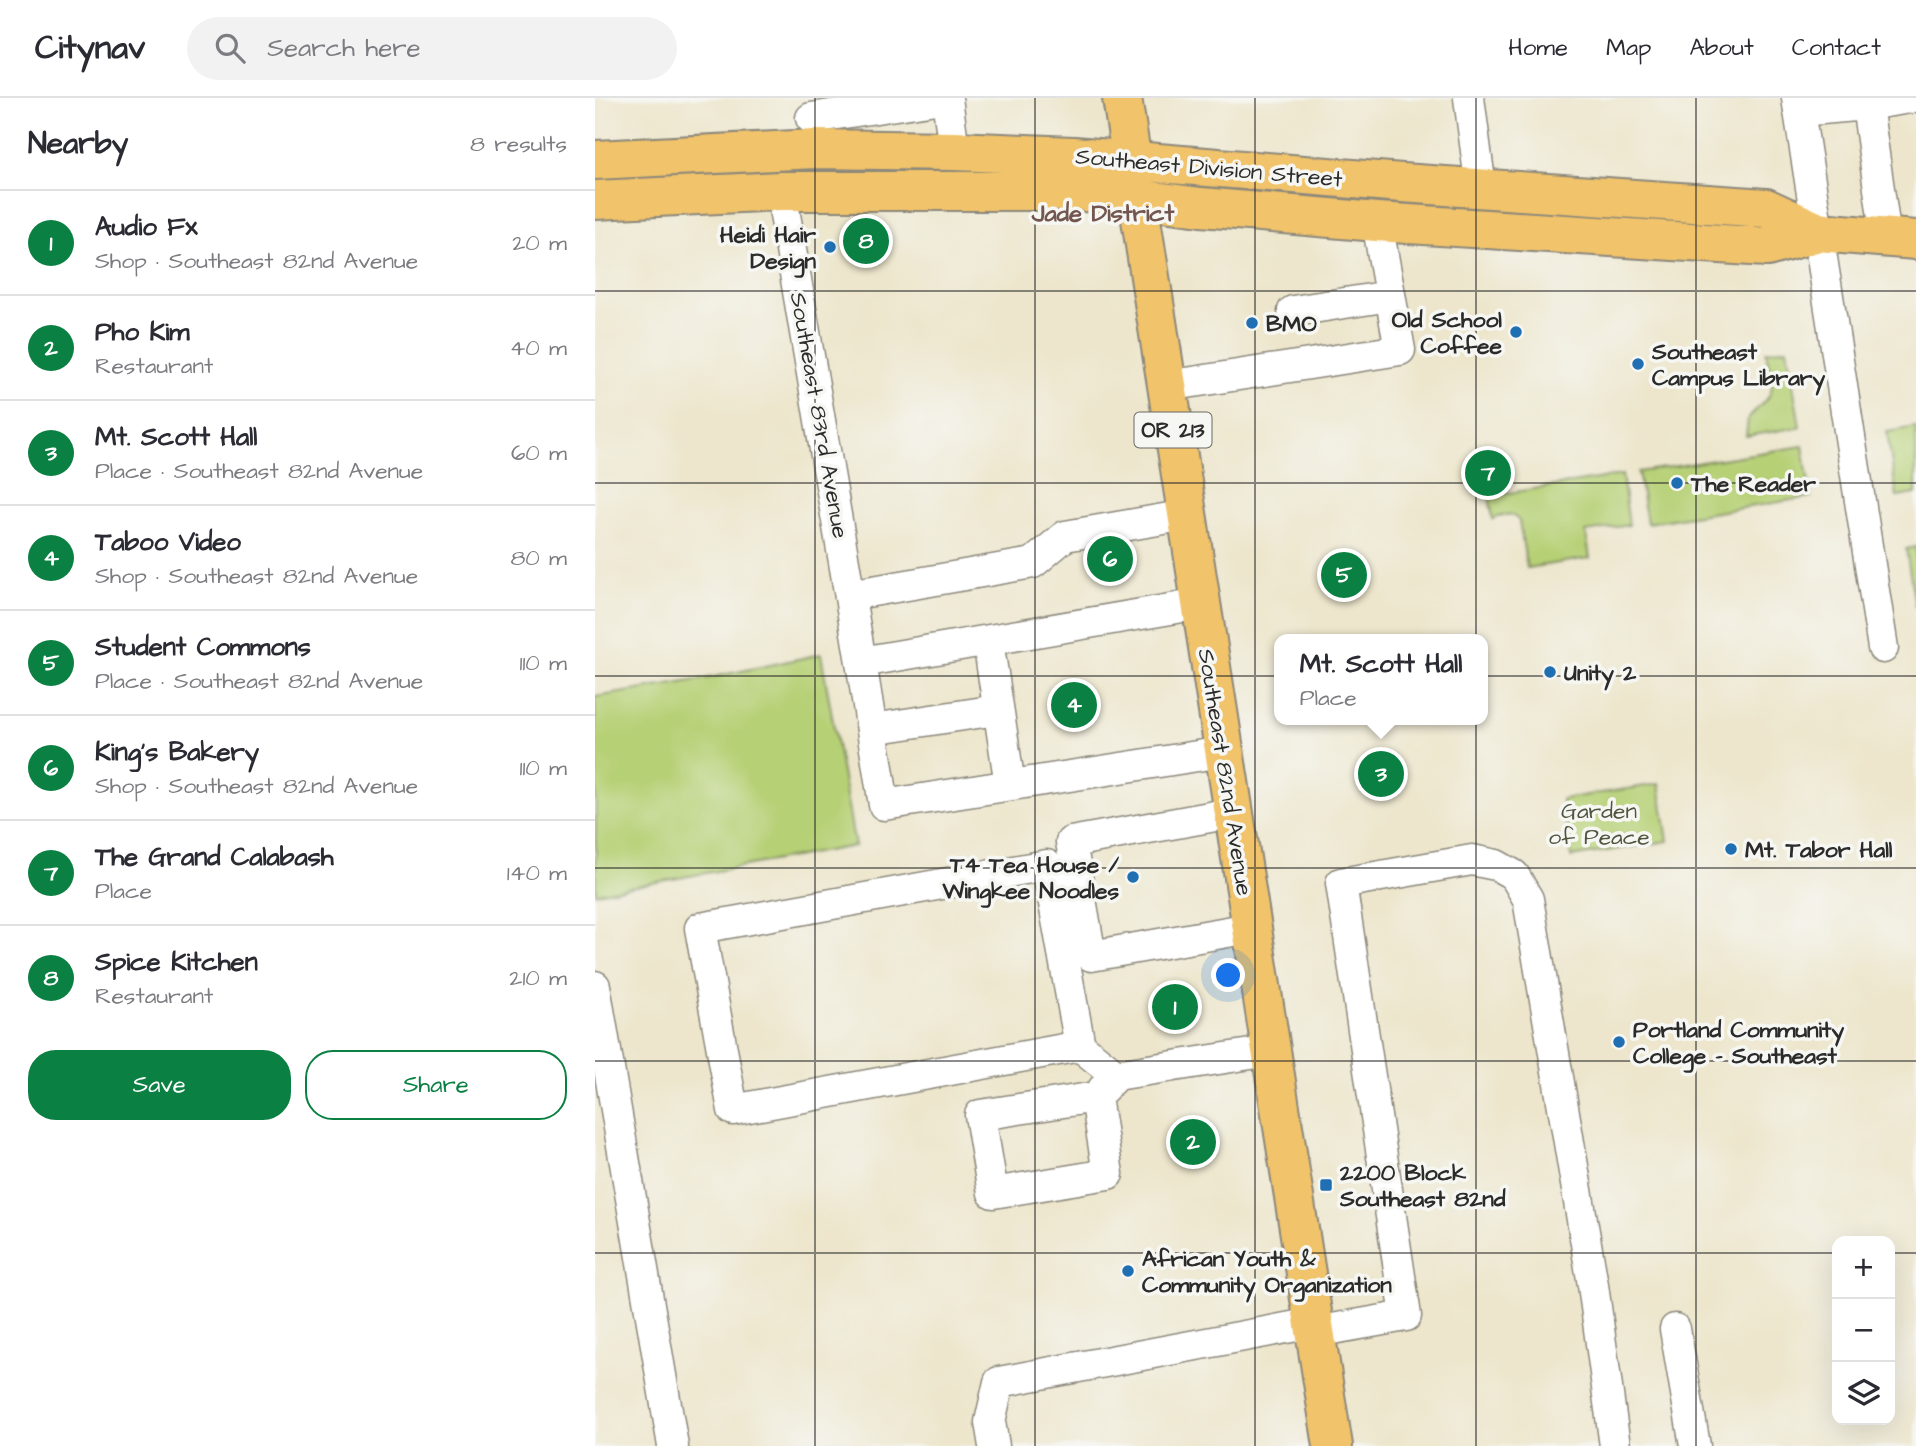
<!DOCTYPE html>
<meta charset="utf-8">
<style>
body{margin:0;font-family:"Architects Daughter",sans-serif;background:#f2f2f3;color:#2b2b33}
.controls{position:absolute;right:21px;bottom:21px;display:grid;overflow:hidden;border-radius:14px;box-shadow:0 7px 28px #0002}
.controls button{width:63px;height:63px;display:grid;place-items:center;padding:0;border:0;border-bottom:2px solid #e1e1e2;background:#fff;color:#2b2b33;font:35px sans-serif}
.you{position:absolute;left:634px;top:878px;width:24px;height:24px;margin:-18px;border:5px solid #fff;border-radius:50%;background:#1a73e8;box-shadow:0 0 0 10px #1a73e833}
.badge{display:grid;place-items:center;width:46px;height:46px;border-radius:50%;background:#0b8043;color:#fff;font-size:23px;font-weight:700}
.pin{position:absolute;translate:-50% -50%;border:4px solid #fff;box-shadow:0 2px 7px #0006}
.popup{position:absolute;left:679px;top:536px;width:214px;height:91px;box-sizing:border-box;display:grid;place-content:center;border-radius:14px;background:#fff;filter:drop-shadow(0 2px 5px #0005);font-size:23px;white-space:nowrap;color:#7c7c81}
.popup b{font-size:26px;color:#2b2b33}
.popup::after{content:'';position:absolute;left:50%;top:100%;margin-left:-14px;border:14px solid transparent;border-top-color:#fff}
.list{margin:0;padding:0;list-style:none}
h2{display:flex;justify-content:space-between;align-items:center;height:91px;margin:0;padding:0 28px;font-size:30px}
h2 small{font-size:23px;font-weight:400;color:#7c7c81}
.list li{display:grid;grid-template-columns:46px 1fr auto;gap:21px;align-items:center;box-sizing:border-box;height:105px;padding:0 28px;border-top:2px solid #e1e1e2}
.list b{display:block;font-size:26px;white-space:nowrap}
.list p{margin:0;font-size:23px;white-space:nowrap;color:#7c7c81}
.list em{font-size:23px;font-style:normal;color:#7c7c81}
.actions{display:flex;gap:14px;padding:21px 28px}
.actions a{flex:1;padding:16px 0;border:2px solid #0b8043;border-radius:28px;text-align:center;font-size:24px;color:#0b8043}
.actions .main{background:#0b8043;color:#fff}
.icon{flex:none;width:38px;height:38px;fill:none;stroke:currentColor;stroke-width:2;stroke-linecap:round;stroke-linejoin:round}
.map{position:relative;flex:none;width:1321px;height:1348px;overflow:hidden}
header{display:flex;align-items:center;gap:42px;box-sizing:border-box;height:98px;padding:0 35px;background:#fff;border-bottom:2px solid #e1e1e2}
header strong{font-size:33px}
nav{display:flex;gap:38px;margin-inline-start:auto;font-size:24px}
.search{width:490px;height:63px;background:#f2f2f3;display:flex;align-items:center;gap:18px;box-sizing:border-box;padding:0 24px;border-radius:38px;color:#7c7c81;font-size:26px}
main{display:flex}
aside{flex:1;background:#fff}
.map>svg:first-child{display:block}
</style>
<header>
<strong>Citynav</strong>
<div class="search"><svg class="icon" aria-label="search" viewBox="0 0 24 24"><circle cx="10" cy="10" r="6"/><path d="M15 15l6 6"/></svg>Search here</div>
<nav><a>Home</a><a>Map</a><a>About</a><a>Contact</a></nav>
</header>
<main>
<aside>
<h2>Nearby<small>8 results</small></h2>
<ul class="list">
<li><span class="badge">1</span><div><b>Audio Fx</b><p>Shop · Southeast 82nd Avenue</p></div><em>20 m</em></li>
<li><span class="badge">2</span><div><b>Pho Kim</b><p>Restaurant</p></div><em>40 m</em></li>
<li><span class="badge">3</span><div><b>Mt. Scott Hall</b><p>Place · Southeast 82nd Avenue</p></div><em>60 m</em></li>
<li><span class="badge">4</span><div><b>Taboo Video</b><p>Shop · Southeast 82nd Avenue</p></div><em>80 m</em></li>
<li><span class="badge">5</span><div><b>Student Commons</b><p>Place · Southeast 82nd Avenue</p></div><em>110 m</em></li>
<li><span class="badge">6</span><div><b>King's Bakery</b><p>Shop · Southeast 82nd Avenue</p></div><em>110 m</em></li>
<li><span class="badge">7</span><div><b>The Grand Calabash</b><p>Place</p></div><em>140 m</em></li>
<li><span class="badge">8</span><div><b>Spice Kitchen</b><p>Restaurant</p></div><em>210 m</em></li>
</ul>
<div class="actions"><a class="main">Save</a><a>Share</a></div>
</aside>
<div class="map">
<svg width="1321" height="1348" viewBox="0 0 1321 1348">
<rect width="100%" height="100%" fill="#f6f6f2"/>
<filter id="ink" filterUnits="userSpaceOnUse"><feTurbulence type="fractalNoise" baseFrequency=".0143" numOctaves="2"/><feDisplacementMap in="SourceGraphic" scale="14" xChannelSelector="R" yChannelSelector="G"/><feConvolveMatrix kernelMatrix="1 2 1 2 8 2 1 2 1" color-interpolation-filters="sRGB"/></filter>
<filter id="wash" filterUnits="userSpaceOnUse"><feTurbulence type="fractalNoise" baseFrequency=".00686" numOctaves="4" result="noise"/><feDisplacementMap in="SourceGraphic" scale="28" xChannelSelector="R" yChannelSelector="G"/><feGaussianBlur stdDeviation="1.57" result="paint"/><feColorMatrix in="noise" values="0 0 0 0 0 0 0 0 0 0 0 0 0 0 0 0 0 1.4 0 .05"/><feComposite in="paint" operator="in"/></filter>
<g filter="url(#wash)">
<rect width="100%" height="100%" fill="#ede6cc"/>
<g fill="#b6d075" stroke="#707e50" stroke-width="2">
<polygon points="1192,250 1205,329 1151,338 1153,321 1174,298 1177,289 1171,253"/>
<polygon points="1321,329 1321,396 1302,399 1292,334"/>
<polygon points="1208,348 1216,399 1052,425 1043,374"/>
<path d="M1027,377l7,50 -43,7 4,26 -63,10 -8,-47c-8,-10 -16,-6 -26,-2l-4,-23z"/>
<polygon points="1321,449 1321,507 1320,508 1311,451"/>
<polygon points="226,556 260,748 1,795 0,599 109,581"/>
<polygon points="1064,686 1073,743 976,759 967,701"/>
</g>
</g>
<g filter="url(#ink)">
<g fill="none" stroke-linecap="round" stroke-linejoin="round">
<defs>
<g id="minor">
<polyline points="352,0 359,53"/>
<polyline points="874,0 886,91"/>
<polyline points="1202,0 1288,550"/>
<polyline points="1272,7 1291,140"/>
<polyline points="1204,13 1272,7 1315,0"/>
<polyline points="216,20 347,0"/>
<polyline points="186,93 266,564 605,506"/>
<polyline points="698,213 795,198"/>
<polyline points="572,288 805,252 782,124"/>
<polyline points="255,497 438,465 470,438 592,417"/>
<polyline points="393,543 415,687"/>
<polyline points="266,564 289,707 628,654"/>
<polyline points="277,631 402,612"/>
<polyline points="637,715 476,744 496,858 655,830"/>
<polyline points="0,888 78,1348"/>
<polyline points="485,948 138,1012 105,830 452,767 485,948 521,977"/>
<polyline points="508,991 521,977 675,953"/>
<polygon points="501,999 513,1076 398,1095 385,1017"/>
<polyline points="1080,1231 1100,1348"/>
<polyline points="720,1234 811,1218 746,785 877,762 901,767 919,777 933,801 998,1187 1020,1348"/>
<polyline points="399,1348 395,1324 404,1284 718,1225"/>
</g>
<g id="major">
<polyline points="527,0 738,1348"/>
<polyline points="0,62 220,51 359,53 479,58 807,85 1171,110 1223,134 1321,142"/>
<polyline points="0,102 186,93 481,93 606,109 782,124 1172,149 1223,134"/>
</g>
</defs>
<use href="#minor" stroke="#8c887c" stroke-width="33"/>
<use href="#major" stroke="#8c887c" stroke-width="42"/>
<use href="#minor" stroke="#fff" stroke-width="30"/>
<use href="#major" stroke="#f1c36a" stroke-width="38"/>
</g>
</g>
<path fill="none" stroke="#2b2b2b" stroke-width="2" stroke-opacity="0.55" d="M220,0v1348M440,0v1348M660,0v1348M881,0v1348M1101,0v1348M0,193h1321M0,385h1321M0,578h1321M0,770h1321M0,963h1321M0,1155h1242M1295,1155h26"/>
<g fill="#1f6fb2" stroke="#f6f6f2" stroke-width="2.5">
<circle cx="235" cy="149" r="7"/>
<circle cx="657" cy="225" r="7"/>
<circle cx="921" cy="234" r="7"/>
<circle cx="1043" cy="266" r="7"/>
<circle cx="1082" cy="385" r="7"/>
<circle cx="955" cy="574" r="7"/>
<circle cx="1136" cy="751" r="7"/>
<circle cx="538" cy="779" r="7"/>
<circle cx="1024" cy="944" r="7"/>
<rect x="724" y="1080" width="14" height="14" rx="3.5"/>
<circle cx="533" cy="1173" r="7"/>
</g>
<g text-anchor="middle" stroke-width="7" stroke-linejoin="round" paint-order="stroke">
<rect fill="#f6f6f2" stroke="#686867" stroke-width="2" x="539.5" y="314.5" width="77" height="35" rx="5"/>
<g font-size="21" font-weight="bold" fill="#2b2b2b">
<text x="578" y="339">OR 213</text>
</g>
<g font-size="23" fill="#2b2b2b" stroke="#f6f6f2">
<text transform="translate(614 69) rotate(5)" y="8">Southeast Division Street</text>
<text transform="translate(225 317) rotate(80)" y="8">Southeast 83rd Avenue</text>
<text transform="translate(631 674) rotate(81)" y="8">Southeast 82nd Avenue</text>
</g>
<g font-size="23" font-weight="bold" fill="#2b2b2b" stroke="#f6f6f2" text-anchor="start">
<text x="221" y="144" text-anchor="end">Heidi Hair<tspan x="221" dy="26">Design</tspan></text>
<text x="907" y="229" text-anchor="end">Old School<tspan x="907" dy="26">Coffee</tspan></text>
<text x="671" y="233">BMO</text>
<text x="1057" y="261">Southeast<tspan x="1057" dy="26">Campus Library</tspan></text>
<text x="1096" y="393">The Reader</text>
<text x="969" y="582">Unity 2</text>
<text x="1150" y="759">Mt. Tabor Hall</text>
<text x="524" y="774" text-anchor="end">T4 Tea House /<tspan x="524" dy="26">Wingkee Noodles</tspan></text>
<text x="1038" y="939">Portland Community<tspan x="1038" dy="26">College - Southeast</tspan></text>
<text x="745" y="1082">2200 Block<tspan x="745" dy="26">Southeast 82nd</tspan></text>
<text x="547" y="1168">African Youth &amp;<tspan x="547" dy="26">Community Organization</tspan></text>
</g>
<g font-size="23" fill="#4e543e" stroke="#f6f6f2">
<text x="1004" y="720">Garden<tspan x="1004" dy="26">of Peace</tspan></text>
</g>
<g font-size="24" font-weight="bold" fill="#72564f" stroke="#f6f6f2">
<text x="508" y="123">Jade District</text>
</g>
</g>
</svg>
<div class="controls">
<button>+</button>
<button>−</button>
<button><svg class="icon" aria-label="layers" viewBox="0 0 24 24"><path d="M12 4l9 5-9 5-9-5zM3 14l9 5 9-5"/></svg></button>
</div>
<div class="you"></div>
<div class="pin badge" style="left:580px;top:909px">1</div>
<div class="pin badge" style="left:598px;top:1044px">2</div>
<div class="pin badge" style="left:786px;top:676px">3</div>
<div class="popup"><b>Mt. Scott Hall</b>Place</div>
<div class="pin badge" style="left:479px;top:607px">4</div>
<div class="pin badge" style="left:749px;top:477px">5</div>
<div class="pin badge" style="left:515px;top:461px">6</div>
<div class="pin badge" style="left:893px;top:375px">7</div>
<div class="pin badge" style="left:271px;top:143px">8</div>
</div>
</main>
